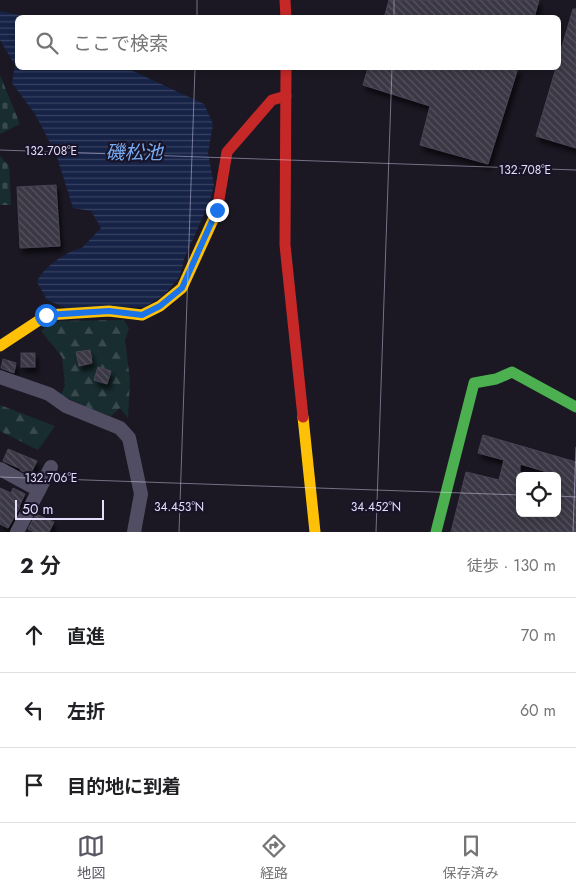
<!DOCTYPE html>
<html lang="ja">
<meta charset="utf-8">
<style>
body{margin:0;font-family:Jost,"Noto Sans JP",sans-serif;background:#f6f6f6;color:#202124}
.controls{position:absolute;right:15px;bottom:15px;display:grid;overflow:hidden;border-radius:8px;box-shadow:0 2px 8px #0003}
.controls button{width:45px;height:45px;display:grid;place-items:center;padding:0;border:0;border-bottom:1px solid #e0e0e0;background:#fff;color:#202124;font:25px sans-serif}
.scale{position:absolute;left:15px;bottom:12px;width:89px;box-sizing:border-box;padding-left:5px;border:2px solid #e5defc;border-top:0;font-size:14px;line-height:18px;white-space:nowrap;color:#e5defc;-webkit-text-stroke:4px #191328;paint-order:stroke}
.stop{position:absolute;width:15px;height:15px;margin:-11px;border:4px solid #1a73e8;border-radius:50%;background:#fff}
.stop.end{background:#1a73e8;border-color:#fff;box-shadow:0 1px 5px #0008}
.list{margin:0;padding:0;list-style:none}
h2{display:flex;justify-content:space-between;align-items:center;height:65px;margin:0;padding:0 20px;font-size:21px}
h2 small{font-size:16px;font-weight:400;color:#757577}
.list li{display:grid;grid-template-columns:32px 1fr auto;gap:15px;align-items:center;box-sizing:border-box;height:75px;padding:0 20px;border-top:1px solid #e0e0e0}
.list b{display:block;font-size:19px;white-space:nowrap}
.list em{font-size:16px;font-style:normal;color:#757577}
.icon{flex:none;width:28px;height:28px;fill:none;stroke:currentColor;stroke-width:2;stroke-linecap:round;stroke-linejoin:round}
.map{position:relative;flex:none;width:576px;height:532px;overflow:hidden}
.search{position:absolute;background:#fff;box-shadow:0 2px 8px #0003;left:15px;right:15px;top:15px;height:55px;display:flex;align-items:center;gap:12px;box-sizing:border-box;padding:0 18px;border-radius:8px;color:#757577;font-size:19px}
.sheet{height:290px;background:#fff}
nav{display:flex;justify-content:space-around;align-items:center;box-sizing:border-box;height:70px;border-top:1px solid #e0e0e0;background:#fff;font-size:14px;color:#757577}
nav a{display:grid;justify-items:center;gap:2px}
nav .on{color:#595763}
.map>svg:first-child{display:block}
</style>
<div class="map">
<svg width="576" height="532" viewBox="0 0 576 532">
<defs>
<pattern id="forest-firs" width="22" height="20" patternUnits="userSpaceOnUse" patternTransform="scale(1.25)"><rect width="22" height="20" fill="#182d30"/><path d="M5 1l3.5 6h-7zM16 11l3.5 6h-7z" fill="#394b4f"/></pattern>
<pattern id="cemetery-stones" width="16" height="16" patternUnits="userSpaceOnUse" patternTransform="scale(1.25)"><rect width="16" height="16" fill="#182d30"/><path d="M2 7V4a2 2 0 0 1 4 0v3zM10 15v-3a2 2 0 0 1 4 0v3z" fill="#394b4f"/></pattern>
<pattern id="water-rules" width="6" height="5" patternUnits="userSpaceOnUse" patternTransform="scale(1.25)"><rect width="6" height="5" fill="#162347"/><path d="M0 2.5h6" fill="none" stroke="#384262"/></pattern>
<pattern id="building-back-hatch" width="6" height="6" patternUnits="userSpaceOnUse" patternTransform="scale(1.25)"><rect width="6" height="6" fill="#3b3744"/><path d="M-1 5l2 2M0 0l6 6M5-1l2 2" fill="none" stroke="#575460"/></pattern>
<filter id="shadow"><feDropShadow dx="3" dy="5.5" stdDeviation="2.5" flood-color="#0009"/></filter>
</defs>
<rect width="100%" height="100%" fill="#1b1823"/>
<g fill="url(#forest-firs)">
<polygon points="124,320 129,328 125,340 130,380 128,418 120,408 111,416 91,409 61,395 65,385 62,357 41,331 54,321"/>
<polygon points="0,405 55,426 38,450 0,431"/>
</g>
<g fill="url(#cemetery-stones)">
<polygon points="0,75 20,124 0,134"/>
<polygon points="0,156 9,166 11,205 0,205"/>
</g>
<path fill="url(#water-rules)" d="M0,11l28,6 -10,1v50h101l14,3 71,33 9,20 -5,29 6,32 -4,16 -26,58 -4,17 -15,18 -20,13 -79,1 -19,-8 -10,-18c4,-13 31,-32 45,-34l19,-20 -10,-17 -18,-3 -17,-54 -21,-40 -23,-31 3,-18 -15,-25z"/>
<g fill="url(#building-back-hatch)" stroke="#494456" fill-rule="evenodd" filter="url(#shadow)">
<polygon points="389,0 539,0 534,18 384,18"/>
<polygon points="573,9 576,9 576,148 536,136 556,68 558,68 558,60"/>
<polygon points="368,68 518,68 488,164 420,145 430,106 363,85"/>
<polygon points="56,185 60,246 20,248 17,187"/>
<polygon points="90,350 92,363 79,366 76,352"/>
<rect x="21" y="353" width="14" height="14"/>
<polygon points="3,359 16,363 14,373 1,368"/>
<polygon points="98,367 111,371 107,384 94,380"/>
<path d="M483,435l93,27v70h-125l15,-60 33,8 5,-20 -26,-7zM520,464l37,11v38h-37z"/>
<polygon points="8,449 37,461 30,475 20,470 21,469 3,461"/>
<polygon points="0,488 11,493 13,488 25,494 19,507 20,507 8,528 0,524"/>
<polygon points="36,514 54,522 49,532 34,532 28,529"/>
</g>
<g fill="none" stroke-linecap="round" stroke-linejoin="round">
<g stroke="#514e63" stroke-width="14">
<polyline points="0,377 49,394 66,406 120,428 129,438 141,494 134,532"/>
<polyline points="0,469 39,490"/>
<polyline points="17,532 51,467"/>
</g>
<polyline stroke="#4caf50" stroke-width="11" points="436,532 474,383 496,379 512,372 576,407"/>
<g stroke="#ffc107" stroke-width="11">
<polyline points="0,346 47,315 109,311 142,315 160,306 182,288 217,211"/>
<polyline points="303,417 315,532"/>
</g>
<g stroke="#c62828" stroke-width="11">
<polyline points="285,0 286,18"/>
<polyline points="286,68 285,245 303,417"/>
<polyline points="217,211 227,152 272,100 286,96"/>
</g>
</g>
<g fill="none" stroke-linecap="round" stroke-linejoin="round">
<polyline stroke="#1a73e8" stroke-width="6" points="46,315 109,311 142,315 160,306 182,288 217,210"/>
</g>
<path fill="none" stroke="#e5defc" stroke-width="1" stroke-opacity="0.45" d="M197,18v-18M394,18v-18M0,150l576,20M0,477l520,18M557,496l19,1M179,532l16,-464M376,532l16,-464M573,532l3,-85"/>
<g text-anchor="middle" stroke-width="4.5" stroke-linejoin="round" paint-order="stroke">
<g font-size="19" font-style="italic" fill="#77abf1" stroke="#191328">
<text x="134" y="159">磯松池</text>
</g>
</g>
<g font-size="12" text-anchor="middle" fill="#e5defc" stroke="#191328" stroke-width="4.5" stroke-linejoin="round" paint-order="stroke">
<text x="51" y="155">132.708°E</text>
<text x="525" y="174">132.708°E</text>
<text x="51" y="482">132.706°E</text>
<text x="179" y="511">34.453°N</text>
<text x="376" y="511">34.452°N</text>
</g>
</svg>
<div class="controls">
<button><svg class="icon" aria-label="locate" viewBox="0 0 24 24"><circle cx="12" cy="12" r="6"/><path d="M12 2v4M12 18v4M2 12h4M18 12h4"/></svg></button>
</div>
<div class="scale">50 m</div>
<div class="stop" style="left:46px;top:315px"></div>
<div class="stop end" style="left:217px;top:210px"></div>
<div class="search"><svg class="icon" aria-label="search" viewBox="0 0 24 24"><circle cx="10" cy="10" r="6"/><path d="M15 15l6 6"/></svg>ここで検索</div>
</div>
<section class="sheet">
<h2>2 分<small>徒歩 · 130 m</small></h2>
<ul class="list">
<li><svg class="icon" aria-label="ahead" viewBox="0 0 24 24"><path d="M12 20V5M6 11l6-6 6 6"/></svg><div><b>直進</b></div><em>70 m</em></li>
<li><svg class="icon" aria-label="left" viewBox="0 0 24 24"><path d="M17 20v-9H6M10 6l-5 5 5 5"/></svg><div><b>左折</b></div><em>60 m</em></li>
<li><svg class="icon" aria-label="arrive" viewBox="0 0 24 24"><path d="M6 21V4h12l-3 4 3 4H6"/></svg><div><b>目的地に到着</b></div></li>
</ul>
</section>
<nav>
<a class="on"><svg class="icon" aria-label="map" viewBox="0 0 24 24"><path d="M3 6l6-2 6 2 6-2v14l-6 2-6-2-6 2zM9 4v14M15 6v14"/></svg>地図</a>
<a><svg class="icon" aria-label="directions" viewBox="0 0 24 24"><path d="M12 3l9 9-9 9-9-9zM9 14v-3h6M13 9l2 2-2 2"/></svg>経路</a>
<a><svg class="icon" aria-label="saved" viewBox="0 0 24 24"><path d="M7 4h10v16l-5-4-5 4z"/></svg>保存済み</a>
</nav>
